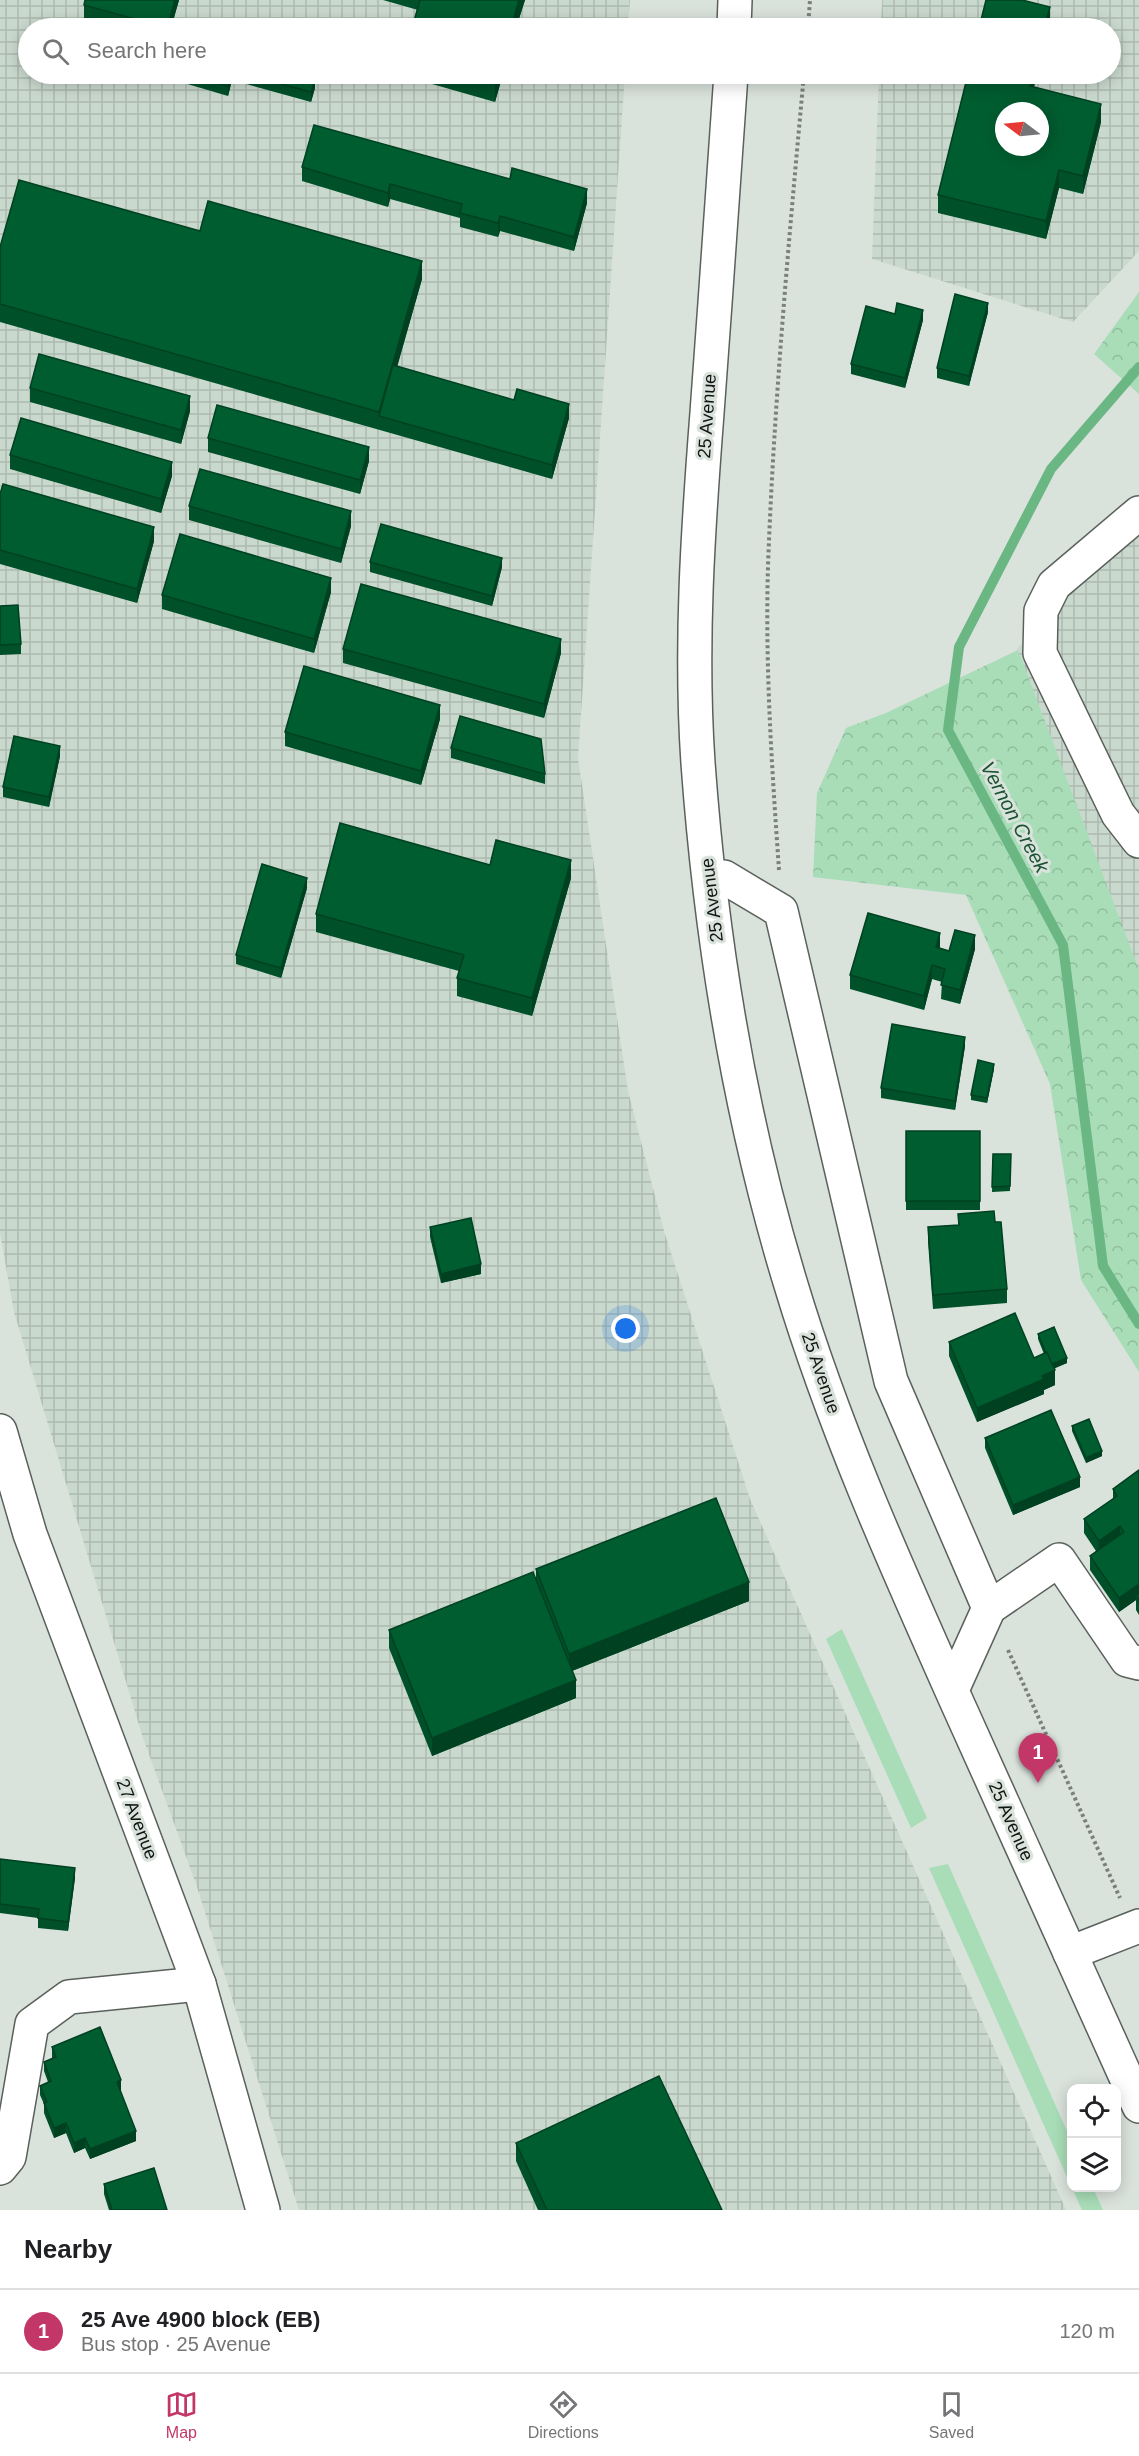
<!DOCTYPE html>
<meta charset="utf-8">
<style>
body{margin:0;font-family:Arial,sans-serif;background:#f2f2f2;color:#202124}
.controls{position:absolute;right:18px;bottom:18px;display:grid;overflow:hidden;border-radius:12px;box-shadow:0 3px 15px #0003}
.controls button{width:54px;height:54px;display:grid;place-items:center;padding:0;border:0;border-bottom:2px solid #e0e0e0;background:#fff;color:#202124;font:30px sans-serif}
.compass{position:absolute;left:995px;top:102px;width:54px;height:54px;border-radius:50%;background:#fff;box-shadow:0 3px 15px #0003;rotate:286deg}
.you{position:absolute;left:626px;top:1329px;width:21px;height:21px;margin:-15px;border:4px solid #fff;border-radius:50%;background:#1a73e8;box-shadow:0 0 0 9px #1a73e833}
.badge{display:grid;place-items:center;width:39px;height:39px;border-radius:50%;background:#c33768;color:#fff;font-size:20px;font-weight:700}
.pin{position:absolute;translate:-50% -50px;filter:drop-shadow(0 2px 3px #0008)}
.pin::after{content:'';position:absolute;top:32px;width:21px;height:18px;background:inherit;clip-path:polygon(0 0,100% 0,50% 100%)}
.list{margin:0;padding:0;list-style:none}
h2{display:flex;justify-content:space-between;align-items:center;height:78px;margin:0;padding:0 24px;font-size:26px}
h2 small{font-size:20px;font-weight:400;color:#757577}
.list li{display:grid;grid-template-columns:39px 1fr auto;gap:18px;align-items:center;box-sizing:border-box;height:84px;padding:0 24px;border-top:2px solid #e0e0e0}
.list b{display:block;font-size:22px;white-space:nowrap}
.list p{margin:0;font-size:20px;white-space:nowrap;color:#757577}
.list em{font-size:20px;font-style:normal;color:#757577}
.icon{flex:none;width:33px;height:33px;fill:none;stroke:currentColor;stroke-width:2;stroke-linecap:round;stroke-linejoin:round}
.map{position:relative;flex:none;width:1139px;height:2210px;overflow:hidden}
.search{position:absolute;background:#fff;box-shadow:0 3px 15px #0003;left:18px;right:18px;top:18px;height:66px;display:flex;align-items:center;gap:15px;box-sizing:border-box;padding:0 21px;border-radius:33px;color:#757577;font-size:22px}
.sheet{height:162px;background:#fff}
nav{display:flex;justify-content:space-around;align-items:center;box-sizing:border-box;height:84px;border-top:2px solid #e0e0e0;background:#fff;font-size:16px;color:#757577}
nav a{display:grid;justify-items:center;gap:3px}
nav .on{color:#c33768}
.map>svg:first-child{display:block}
</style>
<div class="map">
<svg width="1139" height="2210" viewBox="0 0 1139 2210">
<defs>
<pattern id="industrial-grid" width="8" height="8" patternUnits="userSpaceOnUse" patternTransform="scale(1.5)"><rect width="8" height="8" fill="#cad9ce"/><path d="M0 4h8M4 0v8" fill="none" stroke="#acb9b0"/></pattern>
<pattern id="forest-crowns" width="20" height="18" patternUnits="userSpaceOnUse" patternTransform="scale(1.5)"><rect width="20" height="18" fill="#a8ddb7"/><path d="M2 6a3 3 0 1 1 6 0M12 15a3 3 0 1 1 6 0" fill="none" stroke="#90bd9c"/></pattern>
</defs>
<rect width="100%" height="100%" fill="#dae2dc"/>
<g fill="url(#industrial-grid)" fill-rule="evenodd">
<polygon points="0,0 630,0 628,28 28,28 28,74 625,74 578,758 628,1091 664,1231 750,1499 1066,2210 299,2210 196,1884 143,1738 14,1312 0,1233"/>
<path d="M882,0h257v251l-66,71 -201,-63 7,-185h231v-46h-229zM1004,111h36v36h-36z"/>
<polygon points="1139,507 1139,971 1017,649"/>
</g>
<g fill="#a8ddb7">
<polygon points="842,1629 927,1818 911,1828 826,1639"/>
<polygon points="948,1864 1071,2140 1071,2186 929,1868"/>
<polygon points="1072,2188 1093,2188 1103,2210 1082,2210"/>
</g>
<g fill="url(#forest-crowns)">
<polygon points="1139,292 1139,394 1094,354"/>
<polygon points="1018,650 1139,970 1139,1372 1081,1280 1050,1084 966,895 813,877 817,793 846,728 886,713"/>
</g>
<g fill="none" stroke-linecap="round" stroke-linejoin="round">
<polyline stroke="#6ab784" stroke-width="10" points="1139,367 1051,469 959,647 948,730 1063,945 1103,1266 1139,1324"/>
<defs>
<g id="minor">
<polyline points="1139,513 1054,585 1041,611 1040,653 1118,814 1139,841"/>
<polyline points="724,877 781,911 891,1381 989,1608 952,1690"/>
<polyline points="0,1431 30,1534 199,1984 263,2210"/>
<polyline points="989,1608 1059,1560 1127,1660 1139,1663"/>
<polyline points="1070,1953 1139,1926"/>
<polyline points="0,2168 9,2157 32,2024 69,1997 199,1984"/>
</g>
<g id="major">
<polyline points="734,28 735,0"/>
<path d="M731,74c-7,113 -16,226 -24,339 -9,116 -17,233 -9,350 13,177 41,352 93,522 44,146 107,285 169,424 60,132 120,264 179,397"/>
</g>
</defs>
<use href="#minor" stroke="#5a615c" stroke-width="36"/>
<use href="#major" stroke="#5a615c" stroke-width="36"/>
<g stroke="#7a807c" stroke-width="4" stroke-dasharray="3 3" stroke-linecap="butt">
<polyline points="808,28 810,0"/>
<path d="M779,870c-7,-101 -14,-202 -11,-304 6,-164 21,-328 36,-492"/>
<polyline points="1008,1650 1120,1898"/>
</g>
<use href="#minor" stroke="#fff" stroke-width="33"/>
<use href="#major" stroke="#fff" stroke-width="33"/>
</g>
<g fill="#005029">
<polygon points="85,0 179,0 171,28 116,28 84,20 84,5"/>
<polygon points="383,0 525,0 516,28 418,10"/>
<polygon points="184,74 298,74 315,88 311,102 232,80 228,96 184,83"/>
<polygon points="404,74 503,74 495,102 404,76"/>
<polygon points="968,74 1037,74 1034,87 1101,122 1083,194 1059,188 1046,239 938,213 938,195"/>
<polygon points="302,167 587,203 574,251 500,231 498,237 460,227 460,218 390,199 388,207 302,181"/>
<polygon points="200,231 422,279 397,366 569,418 552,479 0,322 0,247"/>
<polygon points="988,312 969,386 937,378 937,368"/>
<polygon points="895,314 923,320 905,388 851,374 851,364"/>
<polygon points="30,388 190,411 181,444 30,402"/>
<polygon points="208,438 369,461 360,494 208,452"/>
<polygon points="10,455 172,476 161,513 10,469"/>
<polygon points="0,494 154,541 137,603 0,564"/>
<polygon points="189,506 351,526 341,563 189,520"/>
<polygon points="370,562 502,567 492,606 370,572"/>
<polygon points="331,592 314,653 162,609 162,595"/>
<polygon points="0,606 21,644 21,654 0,655"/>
<polygon points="343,649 561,653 544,718 343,663"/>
<polygon points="440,719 421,785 285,746 285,732"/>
<polygon points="451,748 545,774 545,784 451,758"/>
<polygon points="60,756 49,807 3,797 3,787"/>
<polygon points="490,865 571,878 532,1016 457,996 457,978 459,971 316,932 316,914"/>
<polygon points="307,888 281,978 236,964 236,955"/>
<polygon points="940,948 949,951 975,949 960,1004 941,999 942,982 932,979 924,1010 850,989 850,975"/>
<polygon points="965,1046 955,1110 881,1098 881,1088"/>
<polygon points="994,1069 987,1103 971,1100 971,1095"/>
<rect x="906" y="1131" width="74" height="79"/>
<polygon points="993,1154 1011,1154 1010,1191 992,1192"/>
<polygon points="958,1214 1007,1289 1007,1303 933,1309 928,1242 928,1227 958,1225"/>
<polygon points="430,1227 481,1274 441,1283 430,1237"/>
<polygon points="1038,1334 1067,1363 1054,1368 1055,1385 1044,1390 1044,1394 977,1422 949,1356 949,1342 1034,1358 1044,1354 1038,1339"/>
<polygon points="1072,1426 1102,1456 1086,1463 1072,1431"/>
<polygon points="985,1438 1080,1487 1013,1515 985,1448"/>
<polygon points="1139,1470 1139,1615 1136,1610 1136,1600 1119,1612 1090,1570 1090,1556 1096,1551 1084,1533 1084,1519 1113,1499 1113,1489"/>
<polygon points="536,1569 749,1601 572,1671 576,1698 432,1756 389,1648 389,1630 536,1580"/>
<polygon points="0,1859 75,1878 68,1931 38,1928 38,1918 0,1913"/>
<polygon points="52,2047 121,2090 120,2090 136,2141 90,2159 85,2148 74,2153 66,2133 54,2138 44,2113 44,2104 40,2095 40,2086 48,2082 44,2071 44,2062 52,2058"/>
<polygon points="516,2143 722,2210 538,2210 516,2161"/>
<polygon points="104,2184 167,2210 109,2210 104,2194"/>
</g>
<g fill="#004122">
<polygon points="175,0 179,0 171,28 167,28"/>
<polygon points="519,0 525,0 516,28 511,28"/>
<polygon points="1050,7 1050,25 1049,28 1044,28"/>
<polygon points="231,74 232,74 232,80 228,96 228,86"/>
<polygon points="498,74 503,74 495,102 495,84"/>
<polygon points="1033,74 1037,74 1030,104 1030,86"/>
<polygon points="315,78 315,88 311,102 311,92"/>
<polygon points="1101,104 1101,122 1083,194 1083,176"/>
<polygon points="1059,170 1059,188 1046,239 1046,221"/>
<polygon points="390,184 390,199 388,207 388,193"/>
<polygon points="587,189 587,203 574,251 574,237"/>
<polygon points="500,216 500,231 498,237 498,223"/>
<polygon points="422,261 422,279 383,417 379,416 379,412"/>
<polygon points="988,303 988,312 969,386 969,376"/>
<polygon points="923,310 923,320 905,388 905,378"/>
<polygon points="190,396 190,411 181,444 181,430"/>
<polygon points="569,404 569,418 552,479 552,465"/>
<polygon points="369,447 369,461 360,494 360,480"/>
<polygon points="172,462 172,476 161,513 161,499"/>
<polygon points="351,511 351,526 341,563 341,549"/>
<polygon points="154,527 154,541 137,603 137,589"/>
<polygon points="502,558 502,567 492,606 492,596"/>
<polygon points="331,578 331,592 314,653 314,639"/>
<polygon points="561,639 561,653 544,718 544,704"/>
<polygon points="440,705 440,719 421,785 421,771"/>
<polygon points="60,746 60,756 49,807 49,797"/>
<polygon points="571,860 571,878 532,1016 532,998"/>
<polygon points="307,878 307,888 281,978 281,968"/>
<polygon points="940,933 940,947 936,961 936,947"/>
<polygon points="975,935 975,949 960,1004 960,990"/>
<polygon points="932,965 932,979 924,1010 924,996"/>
<polygon points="965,1037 965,1046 955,1110 955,1101"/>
<polygon points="994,1064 994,1069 987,1103 987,1098"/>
<polygon points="481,1264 481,1274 441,1283 441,1274"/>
<polygon points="1067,1358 1067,1363 1051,1370 1051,1365"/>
<polygon points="1055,1370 1055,1385 1044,1390 1044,1394 977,1422 977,1408"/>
<polygon points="1102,1451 1102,1456 1086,1463 1086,1458"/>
<polygon points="1080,1477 1080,1487 1013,1515 1013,1505"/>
<polygon points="1120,1526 1120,1541 1099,1555 1099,1541"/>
<polygon points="749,1582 749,1601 569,1672 569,1654"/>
<polygon points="1139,1584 1139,1598 1136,1596 1136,1600 1119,1612 1119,1598"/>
<polygon points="576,1680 576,1698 432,1756 432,1738"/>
<polygon points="75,1868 75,1878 68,1931 68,1922"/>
<polygon points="121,2080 121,2090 117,2092 117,2082"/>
<polygon points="66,2123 66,2133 54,2138 54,2128"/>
<polygon points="136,2131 136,2141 90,2159 90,2149"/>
<polygon points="85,2138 85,2148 74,2153 74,2143"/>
</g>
<g fill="#005d30" stroke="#004122" stroke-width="1.5" fill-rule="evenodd">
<polygon points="85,0 175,0 167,28 84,5"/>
<polygon points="420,0 519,0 511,28 412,28"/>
<polygon points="986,0 1022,0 1050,7 1044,28 979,28"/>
<polygon points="184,74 231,74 228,86"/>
<polygon points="245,74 298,74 315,78 311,92"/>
<polygon points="458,74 498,74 495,84"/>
<path d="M968,74h65l-3,12 71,18 -18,72 -24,-6 -13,51 -108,-26zM1004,111h36v36h-36z"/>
<polygon points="314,125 510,179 512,168 587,189 574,237 500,216 498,223 460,213 462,204 390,184 388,193 302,167"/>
<polygon points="19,180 200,231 208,201 422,261 379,412 0,304 0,247"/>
<polygon points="955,294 988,303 969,376 937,368"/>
<polygon points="897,303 923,310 905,378 851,364 866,306 895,314"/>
<polygon points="39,354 190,396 181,430 30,388"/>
<polygon points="393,365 514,400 517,389 569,404 552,465 379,416"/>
<polygon points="217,405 369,447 360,480 208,438"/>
<polygon points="21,418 172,462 161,499 10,455"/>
<polygon points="200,469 351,511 341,549 189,506"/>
<polygon points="3,484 154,527 137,589 0,550 0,494"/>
<polygon points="381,524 502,558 492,596 370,562"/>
<polygon points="180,534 331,578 314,639 162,595"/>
<polygon points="361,584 561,639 544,704 343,649"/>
<polygon points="18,605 21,644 0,645 0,606"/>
<polygon points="304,666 440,705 421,771 285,732"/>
<polygon points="460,716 541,739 545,774 451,748"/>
<polygon points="14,736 60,746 49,797 3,787"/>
<polygon points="340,823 490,865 496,840 571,860 532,998 457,978 464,955 316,914"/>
<polygon points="262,864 307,878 281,968 236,955"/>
<polygon points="868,913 940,933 936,947 949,951 955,930 975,935 960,990 941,985 945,969 932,965 924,996 850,975"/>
<polygon points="892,1024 965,1037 955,1101 881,1088"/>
<polygon points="978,1060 994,1064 987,1098 971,1095"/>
<rect x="906" y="1131" width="74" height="70"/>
<polygon points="993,1154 1011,1154 1010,1186 992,1187"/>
<polygon points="994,1211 995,1222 1001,1222 1007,1289 933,1295 928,1227 959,1225 958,1214"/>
<polygon points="471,1218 481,1264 441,1274 430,1227"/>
<polygon points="1015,1313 1034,1358 1047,1352 1055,1370 1042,1376 1044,1379 977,1408 949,1342"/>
<polygon points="1054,1327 1067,1358 1052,1364 1047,1352 1046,1353 1038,1334"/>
<polygon points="1051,1410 1080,1477 1013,1505 985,1438"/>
<polygon points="1089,1419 1102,1451 1086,1458 1072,1426"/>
<polygon points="1139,1470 1139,1584 1119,1598 1090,1556 1124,1532 1120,1526 1099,1541 1084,1519 1117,1496 1113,1489"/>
<polygon points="716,1498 749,1582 569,1654 536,1569"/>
<polygon points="533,1572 576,1680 432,1738 389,1630"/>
<polygon points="1139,1593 1139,1601 1136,1596"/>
<polygon points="0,1859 75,1868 68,1922 38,1918 39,1909 0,1904"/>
<polygon points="100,2027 121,2080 117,2082 136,2131 90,2149 85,2138 74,2143 66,2123 54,2128 44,2103 47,2102 40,2086 51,2081 44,2062 56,2057 52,2047"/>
<polygon points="659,2076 722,2210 547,2210 516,2143"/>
<polygon points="154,2168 167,2210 112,2210 104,2184"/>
</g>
<g text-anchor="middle" stroke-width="6" stroke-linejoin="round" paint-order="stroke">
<g font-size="18" fill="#111412" stroke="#dae2dc">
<text transform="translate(707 416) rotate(-86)" y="6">25 Avenue</text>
<text transform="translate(712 900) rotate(-97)" y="6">25 Avenue</text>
<text transform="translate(821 1373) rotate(71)" y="6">25 Avenue</text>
<text transform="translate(137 1819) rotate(69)" y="6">27 Avenue</text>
<text transform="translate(1011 1821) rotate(66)" y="6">25 Avenue</text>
</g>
<g font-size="20" font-style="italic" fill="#1a5331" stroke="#dae2dc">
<text transform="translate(1015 817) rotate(62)" y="7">Vernon Creek</text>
</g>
</g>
</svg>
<div class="controls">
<button><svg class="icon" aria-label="locate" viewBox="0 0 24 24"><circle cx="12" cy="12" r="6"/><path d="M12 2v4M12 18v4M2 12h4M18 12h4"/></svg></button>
<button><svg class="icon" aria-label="layers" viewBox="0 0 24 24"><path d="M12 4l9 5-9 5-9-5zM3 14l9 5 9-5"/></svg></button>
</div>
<svg class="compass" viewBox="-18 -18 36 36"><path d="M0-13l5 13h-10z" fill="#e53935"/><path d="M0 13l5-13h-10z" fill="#757577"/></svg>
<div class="you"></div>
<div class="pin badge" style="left:1038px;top:1783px">1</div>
<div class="search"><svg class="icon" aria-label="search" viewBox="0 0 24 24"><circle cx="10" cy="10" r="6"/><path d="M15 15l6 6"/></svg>Search here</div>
</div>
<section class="sheet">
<h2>Nearby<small></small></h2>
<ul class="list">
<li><span class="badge">1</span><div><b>25 Ave 4900 block (EB)</b><p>Bus stop · 25 Avenue</p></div><em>120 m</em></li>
</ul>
</section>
<nav>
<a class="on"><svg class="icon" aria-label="map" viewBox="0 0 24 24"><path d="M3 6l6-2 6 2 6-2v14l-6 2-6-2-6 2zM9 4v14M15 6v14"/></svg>Map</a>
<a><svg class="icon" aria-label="directions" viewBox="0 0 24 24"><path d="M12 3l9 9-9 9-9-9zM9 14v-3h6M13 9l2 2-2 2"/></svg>Directions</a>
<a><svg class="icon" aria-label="saved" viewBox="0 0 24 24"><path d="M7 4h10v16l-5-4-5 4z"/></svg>Saved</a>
</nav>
